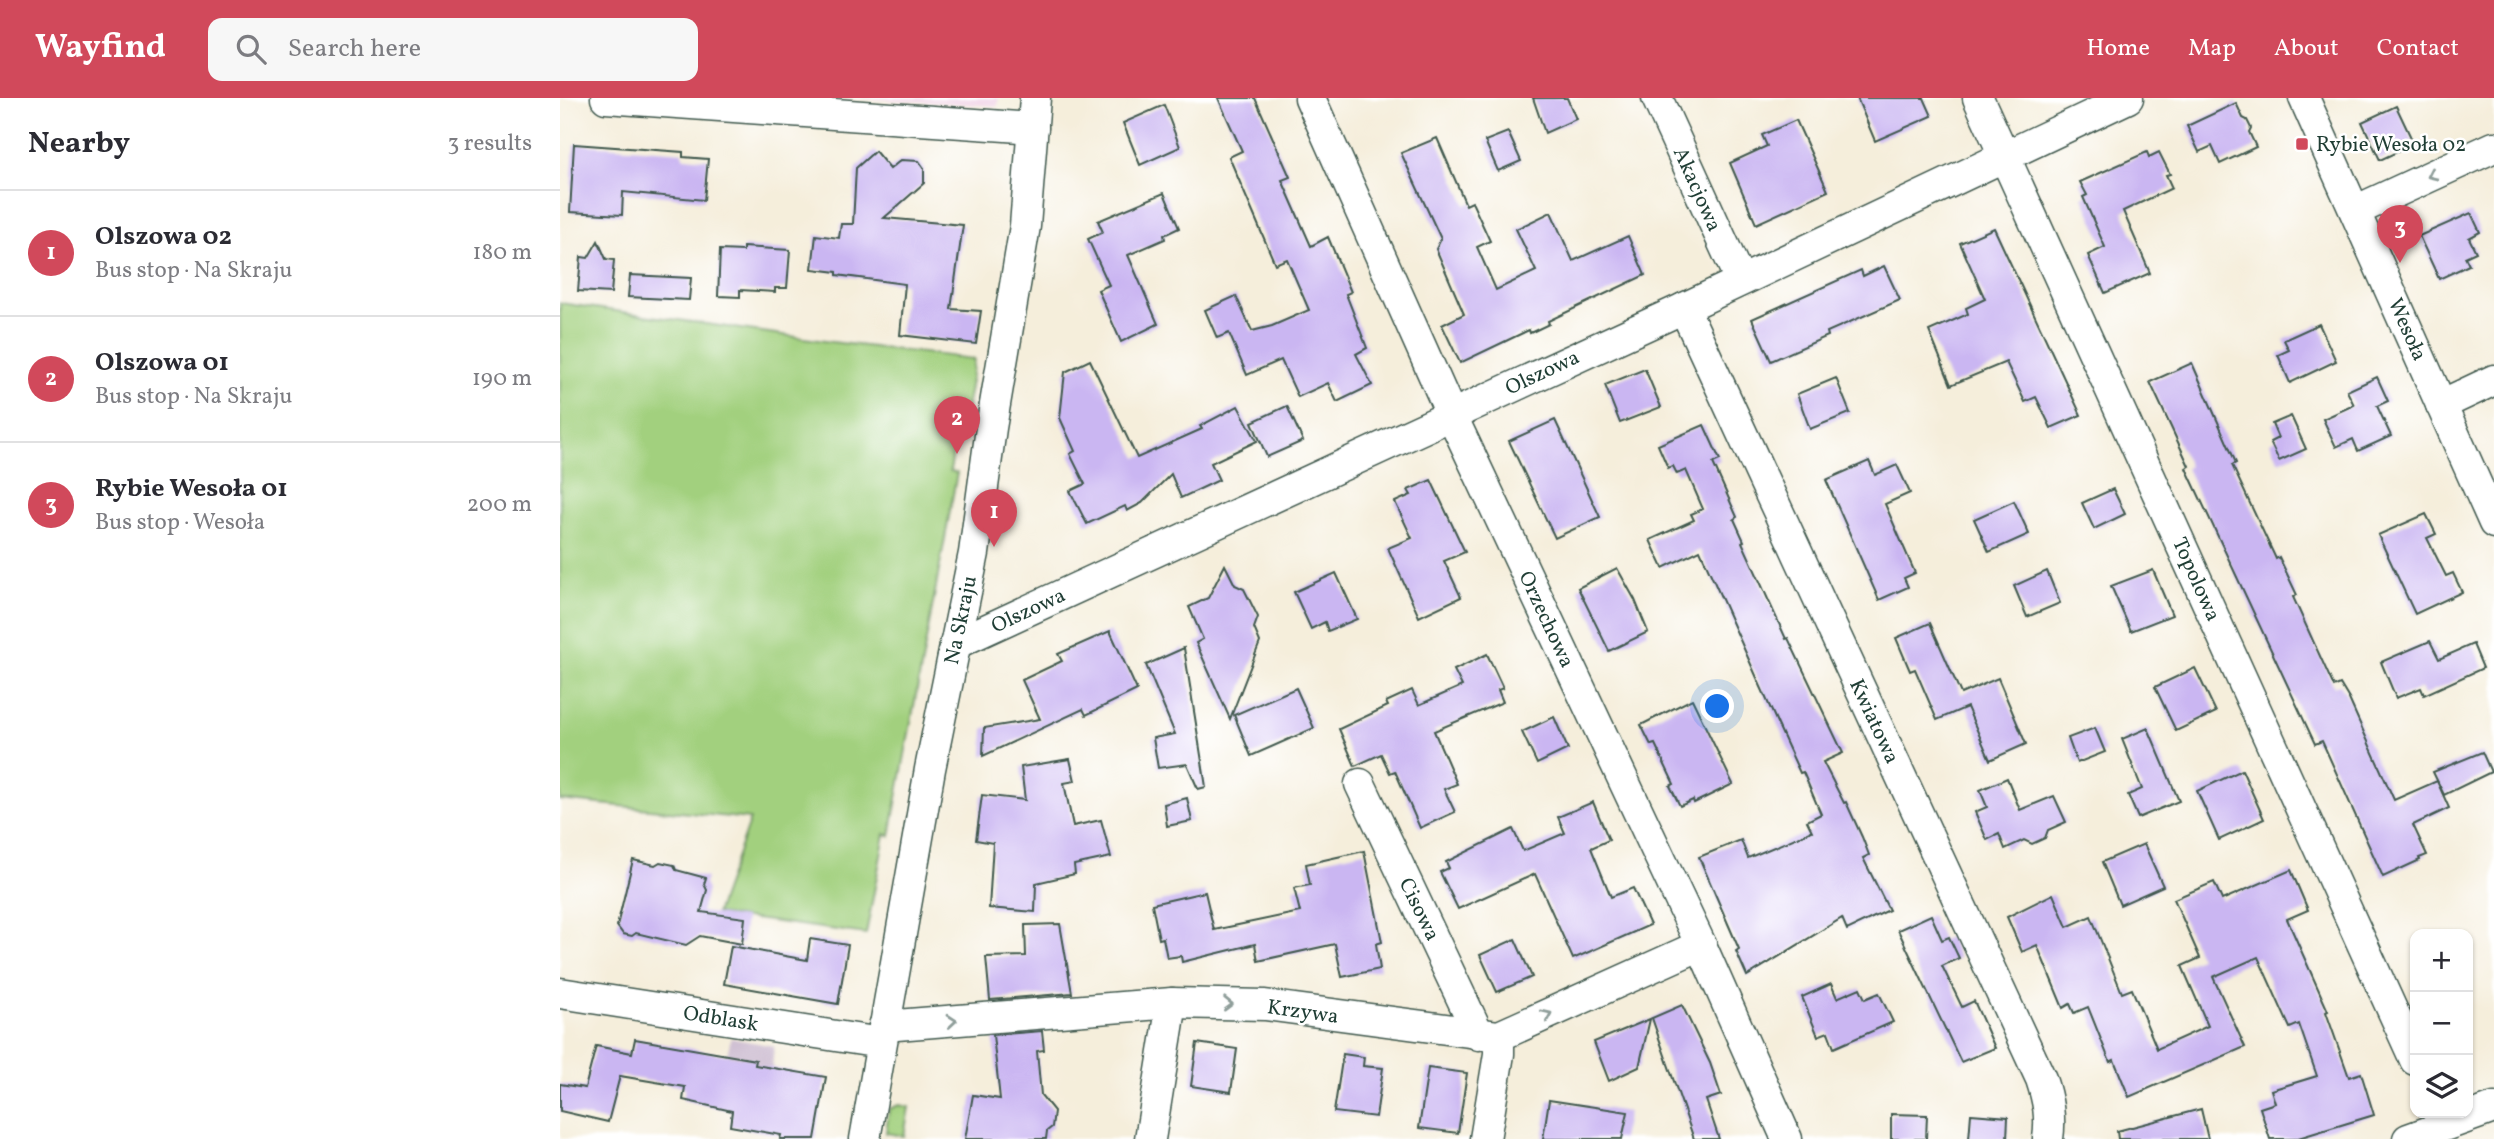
<!DOCTYPE html>
<meta charset="utf-8">
<style>
body{margin:0;font-family:Vollkorn,serif;background:#f7f7f7;color:#2b2b33}
.controls{position:absolute;right:21px;bottom:21px;display:grid;overflow:hidden;border-radius:14px;box-shadow:0 2px 5px #0004}
.controls button{width:63px;height:63px;display:grid;place-items:center;padding:0;border:0;border-bottom:2px solid #e1e1e2;background:#fff;color:#2b2b33;font:35px sans-serif}
.you{position:absolute;left:1158px;top:609px;width:24px;height:24px;margin:-18px;border:5px solid #fff;border-radius:50%;background:#1a73e8;box-shadow:0 0 0 10px #1a73e833}
.badge{display:grid;place-items:center;width:46px;height:46px;border-radius:50%;background:#d1495b;color:#fff;font-size:23px;font-weight:700}
.pin{position:absolute;translate:-50% -58px;filter:drop-shadow(0 2px 4px #0008)}
.pin::after{content:'';position:absolute;top:37px;width:24px;height:21px;background:inherit;clip-path:polygon(0 0,100% 0,50% 100%)}
.list{margin:0;padding:0;list-style:none}
h2{display:flex;justify-content:space-between;align-items:center;height:91px;margin:0;padding:0 28px;font-size:30px}
h2 small{font-size:23px;font-weight:400;color:#7c7c81}
.list li{display:grid;grid-template-columns:46px 1fr auto;gap:21px;align-items:center;box-sizing:border-box;height:126px;padding:0 28px;border-top:2px solid #e1e1e2}
.list b{display:block;font-size:26px;white-space:nowrap}
.list p{margin:0;font-size:23px;white-space:nowrap;color:#7c7c81}
.list em{font-size:23px;font-style:normal;color:#7c7c81}
.icon{flex:none;width:38px;height:38px;fill:none;stroke:currentColor;stroke-width:2;stroke-linecap:round;stroke-linejoin:round}
.map{position:relative;flex:none;width:1934px;height:1041px;overflow:hidden}
header{display:flex;align-items:center;gap:42px;box-sizing:border-box;height:98px;padding:0 35px;background:#d1495b;color:#fff}
header strong{font-size:33px}
nav{display:flex;gap:38px;margin-inline-start:auto;font-size:24px}
.search{width:490px;height:63px;background:#f7f7f7;display:flex;align-items:center;gap:18px;box-sizing:border-box;padding:0 24px;border-radius:14px;color:#7c7c81;font-size:26px}
main{display:flex}
aside{flex:1;background:#fff}
.map>svg:first-child{display:block}
</style>
<header>
<strong>Wayfind</strong>
<div class="search"><svg class="icon" aria-label="search" viewBox="0 0 24 24"><circle cx="10" cy="10" r="6"/><path d="M15 15l6 6"/></svg>Search here</div>
<nav><a>Home</a><a>Map</a><a>About</a><a>Contact</a></nav>
</header>
<main>
<aside>
<h2>Nearby<small>3 results</small></h2>
<ul class="list">
<li><span class="badge">1</span><div><b>Olszowa 02</b><p>Bus stop · Na Skraju</p></div><em>180 m</em></li>
<li><span class="badge">2</span><div><b>Olszowa 01</b><p>Bus stop · Na Skraju</p></div><em>190 m</em></li>
<li><span class="badge">3</span><div><b>Rybie Wesoła 01</b><p>Bus stop · Wesoła</p></div><em>200 m</em></li>
</ul>
</aside>
<div class="map">
<svg width="1934" height="1041" viewBox="0 0 1934 1041">
<rect width="100%" height="100%" fill="#fff"/>
<filter id="ink" filterUnits="userSpaceOnUse"><feTurbulence type="fractalNoise" baseFrequency=".0143" numOctaves="2"/><feDisplacementMap in="SourceGraphic" scale="14" xChannelSelector="R" yChannelSelector="G"/><feConvolveMatrix kernelMatrix="1 2 1 2 8 2 1 2 1" color-interpolation-filters="sRGB"/></filter>
<filter id="wash" filterUnits="userSpaceOnUse"><feTurbulence type="fractalNoise" baseFrequency=".00686" numOctaves="4" result="noise"/><feDisplacementMap in="SourceGraphic" scale="28" xChannelSelector="R" yChannelSelector="G"/><feGaussianBlur stdDeviation="1.57" result="paint"/><feColorMatrix in="noise" values="0 0 0 0 0 0 0 0 0 0 0 0 0 0 0 0 0 1.4 0 .05"/><feComposite in="paint" operator="in"/></filter>
<g filter="url(#wash)">
<rect width="100%" height="100%" fill="#f5eedb"/>
<polygon fill="#f0d0e5" points="288,0 438,0 438,8"/>
<polygon fill="#cebed2" points="171,940 214,948 211,981 163,973"/>
<g fill="#a2d07e" stroke="#608659" stroke-width="2">
<polygon points="0,205 272,244 414,261 405,322 399,323 390,373 397,375 330,738 325,736 306,836 156,816 190,721 0,702"/>
<polygon points="339,1007 349,1009 344,1038 326,1035 329,1011"/>
</g>
<g id="blocks">
<g fill="#cab6f2">
<polygon points="658,0 695,0 730,79 722,82 751,148 768,139 791,194 786,196 807,250 796,256 812,287 777,304 768,285 738,299 721,262 687,277 669,235 657,240 645,212 676,198 692,233 712,228 749,212 727,161 715,166 669,59 682,53"/>
<polygon points="973,0 1007,0 1016,21 985,35"/>
<polygon points="1297,0 1364,0 1372,18 1315,43"/>
<polygon points="1676,5 1683,20 1687,22 1691,30 1689,34 1696,49 1660,66 1652,48 1639,54 1627,28"/>
<polygon points="604,7 620,49 580,67 563,25"/>
<polygon points="1836,8 1854,46 1820,62 1802,24"/>
<polygon points="1236,22 1268,93 1196,126 1170,65 1207,48 1202,37"/>
<polygon points="948,34 961,63 938,73 925,43"/>
<polygon points="877,40 906,107 912,104 930,143 917,149 936,192 976,173 956,131 991,114 1013,163 1068,138 1085,177 988,223 989,226 970,235 969,232 900,265 882,227 904,216 876,151 881,141 841,55"/>
<polygon points="14,46 123,54 123,59 148,61 144,102 63,94 62,117 10,114"/>
<polygon points="315,53 330,71 341,62 359,63 364,70 364,85 324,120 403,127 391,211 421,213 416,246 340,237 345,186 277,177 277,174 252,171 256,137 279,140 281,126 293,126 296,70"/>
<polygon points="1587,54 1589,59 1599,54 1610,76 1606,77 1612,90 1563,113 1590,175 1545,195 1528,157 1545,149 1523,99 1527,97 1520,84"/>
<polygon points="604,95 619,130 604,137 605,141 568,157 598,226 561,244 538,192 549,187 528,141 543,134 538,123"/>
<polygon points="1911,115 1920,134 1909,140 1916,154 1905,159 1909,167 1879,181 1859,138"/>
<polygon points="1434,130 1521,317 1491,330 1476,299 1465,304 1446,264 1391,287 1369,233 1408,216 1406,210 1425,201 1400,145"/>
<polygon points="38,143 46,161 54,162 51,195 18,193 21,159 28,160"/>
<polygon points="183,149 230,152 227,190 215,190 215,194 180,192 180,199 158,198 160,152 183,153"/>
<polygon points="1324,168 1340,202 1267,234 1268,238 1211,263 1192,221 1301,172 1303,178"/>
<polygon points="70,177 131,180 129,202 68,199"/>
<polygon points="1759,226 1776,263 1730,285 1718,257 1729,252 1724,242"/>
<polygon points="530,262 577,360 642,331 640,328 678,308 697,343 651,365 659,382 621,400 611,376 582,405 567,413 565,408 527,426 510,393 525,386 510,356 515,353 500,320 505,274"/>
<polygon points="1632,265 1676,365 1672,367 1716,461 1719,459 1737,497 1733,499 1774,589 1780,586 1789,601 1834,702 1877,683 1889,710 1853,727 1867,757 1859,760 1860,762 1823,779 1762,643 1755,646 1626,370 1629,368 1590,284"/>
<polygon points="1085,271 1101,309 1060,325 1045,287"/>
<polygon points="1817,279 1828,303 1817,308 1831,338 1798,353 1793,341 1776,349 1763,321 1794,307 1787,293"/>
<polygon points="1276,280 1290,315 1250,331 1237,296"/>
<polygon points="727,308 743,343 707,359 692,324"/>
<polygon points="1731,318 1746,351 1719,363 1710,344 1718,340 1712,326"/>
<polygon points="995,322 1040,419 995,440 949,343"/>
<polygon points="1144,327 1160,362 1153,365 1177,419 1174,421 1184,443 1182,444 1226,541 1228,540 1283,655 1263,664 1284,705 1286,704 1302,739 1309,757 1303,760 1329,812 1287,832 1282,820 1187,878 1176,853 1179,851 1139,759 1181,742 1188,760 1252,733 1247,723 1261,716 1243,674 1240,675 1218,627 1140,452 1103,470 1090,442 1134,422 1131,416 1143,411 1126,372 1117,376 1113,368 1108,370 1098,347"/>
<polygon points="1309,363 1315,377 1337,367 1350,395 1325,406 1355,475 1344,480 1348,489 1319,502 1266,382"/>
<polygon points="871,382 905,454 884,463 901,499 859,519 828,450 852,440 835,404 851,397 848,392"/>
<polygon points="1553,391 1565,416 1534,431 1522,405"/>
<polygon points="1454,403 1469,436 1429,454 1414,421"/>
<polygon points="1866,416 1876,436 1867,440 1886,478 1893,475 1902,494 1855,516 1818,437"/>
<polygon points="665,467 675,487 684,491 698,519 694,530 700,544 670,621 636,545 643,541 629,509 648,500"/>
<polygon points="1057,470 1075,502 1088,534 1049,553 1018,490"/>
<polygon points="1593,472 1612,517 1571,533 1551,488"/>
<polygon points="1487,473 1500,505 1467,519 1454,488"/>
<polygon points="776,475 797,521 768,533 765,524 751,531 734,494"/>
<polygon points="1370,525 1401,596 1438,580 1466,646 1430,662 1407,609 1377,622 1355,571 1350,573 1336,540"/>
<polygon points="550,533 577,592 526,617 523,611 423,658 424,630 480,621 462,582 502,563 498,556"/>
<polygon points="1870,543 1879,561 1913,546 1923,570 1864,597 1861,590 1836,600 1821,564"/>
<polygon points="624,550 646,689 638,691 627,666 598,670 593,640 615,636 586,567"/>
<polygon points="927,556 943,590 938,592 943,604 874,633 897,686 884,691 895,714 860,730 835,673 830,675 821,656 795,668 779,631 828,608 826,604 852,592 859,607 902,588 894,572"/>
<polygon points="1635,570 1656,614 1616,633 1595,589"/>
<polygon points="736,590 754,630 691,658 674,617"/>
<polygon points="1132,601 1173,686 1134,705 1133,702 1120,708 1110,688 1114,686 1104,665 1095,646 1091,647 1081,627"/>
<polygon points="994,619 1008,651 977,666 962,634"/>
<polygon points="1535,630 1545,654 1517,665 1508,640"/>
<polygon points="1588,630 1619,703 1578,720 1568,697 1582,691 1562,641"/>
<polygon points="1922,654 1931,674 1884,697 1873,674"/>
<polygon points="510,661 515,683 504,685 513,728 541,722 551,759 514,767 515,776 476,785 475,814 429,810 433,745 416,742 422,697 465,702 461,669"/>
<polygon points="1682,672 1704,721 1659,742 1637,693"/>
<polygon points="1447,680 1460,712 1494,698 1506,724 1488,732 1485,740 1472,746 1464,742 1445,751 1439,736 1427,742 1415,714 1427,709 1420,692"/>
<polygon points="627,700 632,723 607,728 604,706"/>
<polygon points="1033,704 1049,742 1031,750 1051,799 1073,790 1090,827 1013,861 975,776 898,811 880,774 889,770 886,764 953,731 963,753 1005,735 998,719"/>
<polygon points="1584,746 1603,788 1560,807 1542,764"/>
<polygon points="804,753 822,844 816,846 820,871 782,879 775,846 698,863 695,846 622,864 621,858 607,860 603,840 599,841 592,806 645,794 654,832 740,814 734,790 750,787 746,766"/>
<polygon points="73,762 95,767 100,764 114,767 116,772 146,780 144,786 147,792 141,814 185,820 182,846 140,838 126,847 76,835 72,838 63,836 57,828"/>
<polygon points="1731,772 1748,812 1727,821 1768,913 1766,914 1789,979 1801,975 1814,1017 1735,1041 1710,1041 1700,1010 1715,1005 1711,992 1757,978 1739,926 1730,930 1698,859 1653,879 1685,949 1569,999 1554,962 1550,964 1528,909 1514,915 1510,906 1503,910 1477,847 1462,854 1447,819 1493,796 1507,829 1531,818 1562,895 1572,891 1597,951 1648,928 1622,868 1640,860 1614,801 1654,784 1662,802"/>
<polygon points="1371,817 1382,842 1389,839 1399,860 1382,868 1402,909 1414,903 1435,950 1401,964 1338,832"/>
<polygon points="500,826 512,895 430,902 426,859 466,858 465,827"/>
<polygon points="250,841 288,847 278,906 164,886 171,848 247,862"/>
<polygon points="955,841 972,879 937,894 920,857"/>
<polygon points="1271,886 1277,900 1300,890 1305,901 1319,895 1333,924 1274,950 1268,934 1258,938 1242,899"/>
<polygon points="1122,907 1150,965 1161,997 1146,1002 1159,1041 1134,1041 1092,920"/>
<polygon points="1090,921 1079,969 1049,983 1034,944"/>
<polygon points="482,933 484,952 477,953 481,997 494,1013 492,1029 487,1033 486,1041 405,1041 413,997 440,1001 433,937"/>
<polygon points="75,941 196,962 195,967 266,979 255,1041 220,1041 221,1037 170,1028 172,1013 123,1002 125,989 60,978 48,1024 0,1013 0,986 25,990 36,948 72,955"/>
<polygon points="637,945 677,951 671,994 631,988"/>
<polygon points="783,956 804,959 803,968 823,970 816,1019 774,1014"/>
<polygon points="868,970 907,975 898,1035 859,1030"/>
<polygon points="989,1002 1068,1014 1062,1041 983,1041"/>
<polygon points="1641,1011 1648,1041 1558,1041 1557,1033"/>
<polygon points="1331,1016 1367,1017 1366,1041 1331,1041"/>
<polygon points="1411,1016 1448,1019 1447,1041 1409,1041"/>
</g>
</g>
</g>
<g filter="url(#ink)">
<use href="#blocks" fill-opacity="0" stroke="#3f584d" stroke-width="2"/>
<g fill="none" stroke-linecap="round" stroke-linejoin="round">
<defs>
<g id="minor">
<polyline points="46,0 473,30"/>
<polyline points="750,0 891,316 1141,847 1227,1041"/>
<polyline points="1097,0 1180,182"/>
<polyline points="1418,0 1855,962"/>
<polyline points="1744,0 1934,425"/>
<polyline points="1795,113 1934,49"/>
<path d="M1124,210l357,771c7,21 10,38 7,60"/>
<polyline points="1881,307 1934,282"/>
<polyline points="395,546 1124,210 1568,0"/>
<polyline points="800,686 919,937"/>
<polyline points="0,895 321,945"/>
<polyline points="324,928 612,905 705,907 939,938 1141,847"/>
<polyline points="305,1041 370,671 414,455 431,330 465,128 475,0"/>
<polyline points="590,1041 612,905"/>
<polyline points="925,1041 939,956 939,938"/>
<polyline points="1848,1041 1934,1010"/>
</g>
</defs>
<use href="#minor" stroke="#3f584d" stroke-width="33"/>
<use href="#minor" stroke="#fff" stroke-width="30"/>
</g>
<defs><path id="oneway-chevron" d="M-2-3.5L2.5 0L-2 3.5" fill="none" stroke-width="1.6" stroke-linecap="round" stroke-linejoin="round" transform="scale(1.75)"/></defs>
<g stroke="#8f9e9a">
<use href="#oneway-chevron" transform="translate(1872 77) rotate(155)"/>
<use href="#oneway-chevron" transform="translate(668 906) rotate(1)"/>
<use href="#oneway-chevron" transform="translate(987 917) rotate(-24)"/>
<use href="#oneway-chevron" transform="translate(392 923) rotate(-5)"/>
</g>
</g>
<rect fill="#d1495b" stroke="#fff" stroke-width="2.5" x="1735" y="39" width="14" height="14" rx="3.5"/>
<g text-anchor="middle" stroke-width="5" stroke-linejoin="round" paint-order="stroke">
<g font-size="21" fill="#1f3d34" stroke="#fff" text-anchor="start">
<text x="1756" y="53">Rybie Wesoła 02</text>
</g>
<g font-size="21" fill="#1f3d34" stroke="#fff">
<text transform="translate(1138 91) rotate(66)" y="7">Akacjowa</text>
<text transform="translate(1848 231) rotate(66)" y="7">Wesoła</text>
<text transform="translate(982 274) rotate(-25)" y="7">Olszowa</text>
<text transform="translate(1637 481) rotate(66)" y="7">Topolowa</text>
<text transform="translate(468 512) rotate(-25)" y="7">Olszowa</text>
<text transform="translate(987 521) rotate(65)" y="7">Orzechowa</text>
<text transform="translate(400 522) rotate(-78)" y="7">Na Skraju</text>
<text transform="translate(1315 623) rotate(65)" y="7">Kwiatowa</text>
<text transform="translate(860 811) rotate(64)" y="7">Cisowa</text>
<text transform="translate(743 913) rotate(8)" y="7">Krzywa</text>
<text transform="translate(161 920) rotate(9)" y="7">Odblask</text>
</g>
</g>
</svg>
<div class="controls">
<button>+</button>
<button>−</button>
<button><svg class="icon" aria-label="layers" viewBox="0 0 24 24"><path d="M12 4l9 5-9 5-9-5zM3 14l9 5 9-5"/></svg></button>
</div>
<div class="you"></div>
<div class="pin badge" style="left:434px;top:449px">1</div>
<div class="pin badge" style="left:397px;top:356px">2</div>
<div class="pin badge" style="left:1840px;top:165px">3</div>
</div>
</main>
